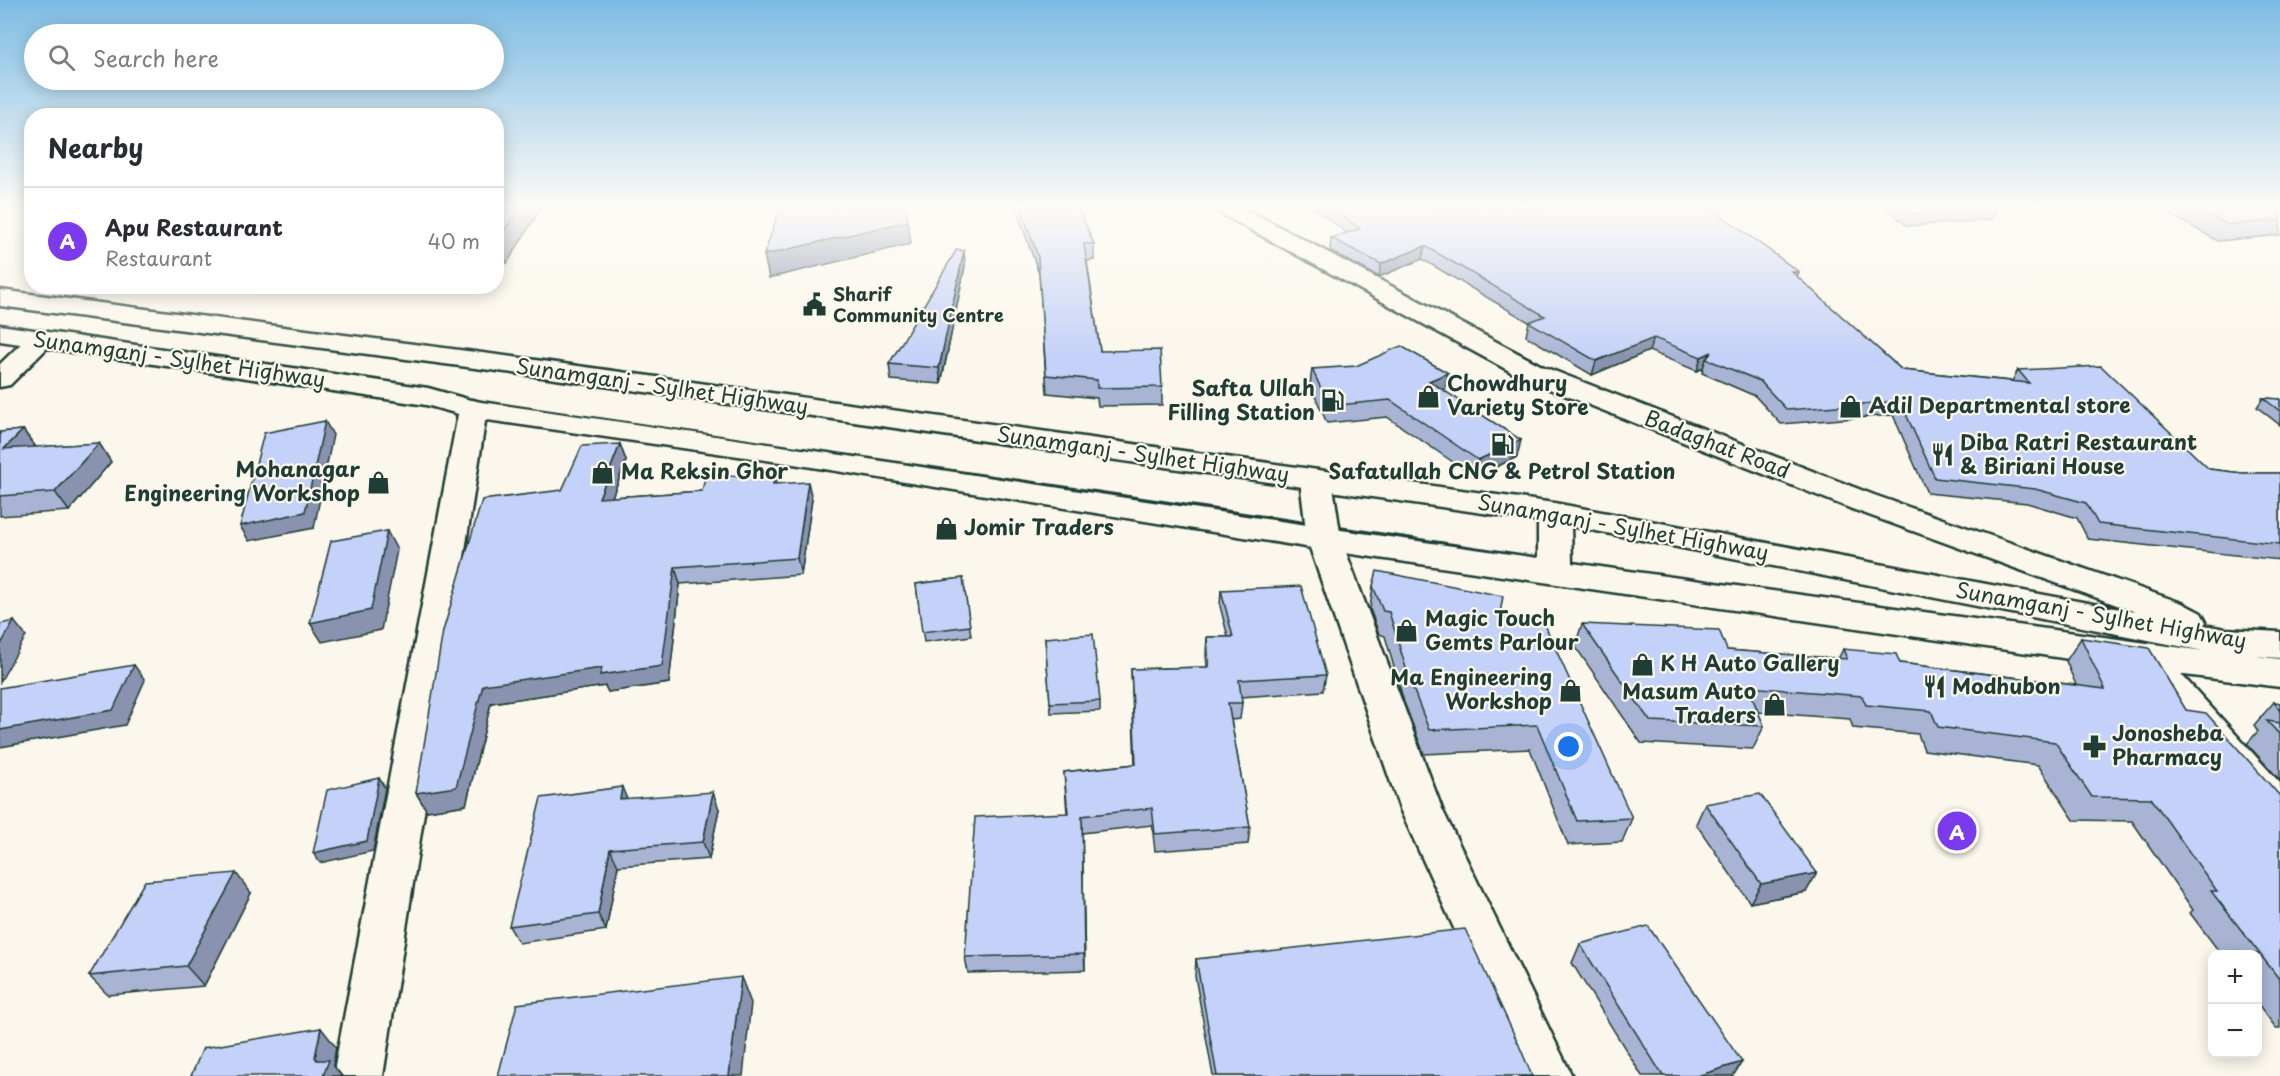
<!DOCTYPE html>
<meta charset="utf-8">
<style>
body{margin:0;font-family:"Playpen Sans",sans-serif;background:#f2f2f3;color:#2b2b33}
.controls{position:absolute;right:18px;bottom:18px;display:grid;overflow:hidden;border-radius:12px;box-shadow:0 3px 15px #0003}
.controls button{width:54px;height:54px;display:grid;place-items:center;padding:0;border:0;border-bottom:2px solid #e1e1e2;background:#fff;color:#2b2b33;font:30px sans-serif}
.you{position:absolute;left:1569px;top:747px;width:21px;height:21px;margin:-15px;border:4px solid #fff;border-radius:50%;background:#1a73e8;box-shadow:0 0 0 9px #1a73e833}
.badge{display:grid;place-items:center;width:39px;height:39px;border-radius:50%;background:#7c3aed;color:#fff;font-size:20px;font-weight:700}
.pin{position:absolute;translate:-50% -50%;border:3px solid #fff;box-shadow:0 2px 6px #0006}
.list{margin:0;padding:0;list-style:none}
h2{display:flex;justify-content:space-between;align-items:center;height:78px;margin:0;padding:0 24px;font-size:26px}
h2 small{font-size:20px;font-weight:400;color:#7c7c81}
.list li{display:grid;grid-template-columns:39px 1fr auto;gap:18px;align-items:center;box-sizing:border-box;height:108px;padding:0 24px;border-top:2px solid #e1e1e2}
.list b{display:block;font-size:22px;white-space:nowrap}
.list p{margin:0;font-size:20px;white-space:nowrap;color:#7c7c81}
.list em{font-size:20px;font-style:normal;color:#7c7c81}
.icon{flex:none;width:33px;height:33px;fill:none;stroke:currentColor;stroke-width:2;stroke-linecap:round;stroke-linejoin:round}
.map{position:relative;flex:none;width:2280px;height:1076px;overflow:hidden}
.search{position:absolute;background:#fff;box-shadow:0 3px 15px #0003;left:24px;top:24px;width:480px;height:66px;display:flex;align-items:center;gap:15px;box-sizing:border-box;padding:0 21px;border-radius:33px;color:#7c7c81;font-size:22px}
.panel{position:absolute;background:#fff;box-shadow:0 3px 15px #0003;left:24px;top:108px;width:480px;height:186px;border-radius:24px}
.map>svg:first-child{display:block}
</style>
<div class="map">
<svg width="2280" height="1076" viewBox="0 0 2280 1076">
<rect width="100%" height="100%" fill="#fbf7ec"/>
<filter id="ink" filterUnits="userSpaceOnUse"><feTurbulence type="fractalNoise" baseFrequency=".0167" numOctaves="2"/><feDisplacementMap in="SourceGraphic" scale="12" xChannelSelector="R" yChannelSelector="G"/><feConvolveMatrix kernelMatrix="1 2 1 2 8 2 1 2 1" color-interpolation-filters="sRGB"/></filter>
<g filter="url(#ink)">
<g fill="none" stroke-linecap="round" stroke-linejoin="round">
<defs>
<g id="minor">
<polygon points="41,331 50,333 54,339 50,345 10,385 0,387 0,364 32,333"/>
<polygon points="473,400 483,403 487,409 383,1076 333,1076 459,409 463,403"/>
<polygon points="1316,471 1327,473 1332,480 1341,539 1442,809 1572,1076 1521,1076 1400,809 1307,539 1300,480 1305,473"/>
<polygon points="2145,645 2158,649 2280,783 2280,828 2265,823 2132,667 2127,658 2132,649"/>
</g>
<path id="major" d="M1217,208h27l300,159 330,128 308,108 19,10 5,9 -2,3 21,4 55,3v26l-27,-2 27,3v28l-136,-17 -820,-120 -537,-87 -314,-45 -47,-13 -426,-64v-16l428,63 46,13c355,50 709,108 1064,157v-37l-1017,-147 -521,-68v-16l521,68 1033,145 582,109 -284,-103 -328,-130 -304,-166zM1571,526l633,125 -632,-88z"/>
</defs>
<use href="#minor" stroke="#1f3d34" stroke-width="5"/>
<use href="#major" stroke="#1f3d34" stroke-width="5"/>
<use href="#minor" fill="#fbf7ec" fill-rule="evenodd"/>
<use href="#major" fill="#fbf7ec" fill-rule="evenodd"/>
</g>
<g fill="#a9b4d5" stroke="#1f3d34" stroke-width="1.5">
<polygon points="496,208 541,208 507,263 496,264"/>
<polygon points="1016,208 1078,208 1094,244 1094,260 1087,261 1100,351 1162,387 1162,405 1098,406 1097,398 1047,393 1039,274"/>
<polygon points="1314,208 1711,208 1797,277 1902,370 2012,381 2018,370 2209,469 2242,473 2280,473 2280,560 2088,539 2077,518 2027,503 1927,493 1893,415 1781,424 1755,396 1702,373 1703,368 1697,371 1649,351 1592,375 1526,336 1529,322 1422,259 1379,277 1330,251 1331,238 1347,233"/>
<polygon points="1887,208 1997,208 1991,220 1907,226"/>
<polygon points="2161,208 2280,208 2280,235 2218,241 2160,209"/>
<polygon points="964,251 965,266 941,384 891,380 889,364"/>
<polygon points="1312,369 1445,389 1443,390 1517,457 1475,477 1387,417 1327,423 1310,385"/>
<polygon points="2263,398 2280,399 2280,425 2257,407"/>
<polygon points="23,430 36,447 99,443 111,462 69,511 0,516 0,432"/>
<polygon points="620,444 626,461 612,497 702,491 778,484 812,499 801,575 680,584 669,683 608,692 605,686 491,703 466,805 427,811 416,793 562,490"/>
<polygon points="963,578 971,636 924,642 916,584"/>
<polygon points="1373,586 1499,619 1632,818 1622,842 1568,845 1530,749 1424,754 1404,702 1385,636 1379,634 1370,609"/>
<polygon points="1221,590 1326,675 1323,691 1241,697 1242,703 1240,719 1231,720 1250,827 1248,844 1155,851 1152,825 1082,833 1085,970 968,973 965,957 1067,813 1064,772 1135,764 1131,669 1207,667 1206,654 1207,637 1228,637 1220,606"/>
<polygon points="1582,624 1727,650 1838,659 1843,649 1900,663 2076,685 2066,661 2081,638 2186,710 2280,796 2280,1028 2276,1028 2258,1004 2258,954 2221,954 2190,913 2193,910 2132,821 2074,820 2038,765 1924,750 1918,734 1853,728 1850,719 1758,712 1764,726 1753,749 1641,743 1575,646"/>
<polygon points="1045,638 1100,701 1100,711 1051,713"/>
<polygon points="2274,702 2280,703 2280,780 2247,744 2258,731 2254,725"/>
<polygon points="627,799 719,809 709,859 618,866 606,930 519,943 509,926"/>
<polygon points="1705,804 1806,892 1750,903 1696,824"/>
<polygon points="251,893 204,986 108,995 89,976"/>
<polygon points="1580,944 1733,1076 1642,1076 1572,963"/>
<polygon points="1196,959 1532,1076 1213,1076 1195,976"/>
</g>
<g fill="#8992ae" stroke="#1f3d34" stroke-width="1.5">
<polygon points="519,208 541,208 507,263 498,240"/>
<polygon points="908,221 911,244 769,278 764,255"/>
<polygon points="1425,246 1422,259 1379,277 1381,264"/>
<polygon points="964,251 965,266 941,384 939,368"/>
<polygon points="1792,272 1799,272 1794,285"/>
<polygon points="1654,338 1649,351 1592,375 1596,361"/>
<polygon points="1712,352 1706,359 1703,368 1697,371 1701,357"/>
<polygon points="1448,373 1445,389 1426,398 1429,381"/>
<polygon points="325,421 333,435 314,528 249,541 240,526"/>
<polygon points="23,430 36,448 4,449"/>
<polygon points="1521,440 1517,457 1475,477 1478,460"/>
<polygon points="99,443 111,462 69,511 55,492"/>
<polygon points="620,444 626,461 605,515 599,498"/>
<polygon points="775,473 779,490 773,484"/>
<polygon points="808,482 812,499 801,575 797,558"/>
<polygon points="387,531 397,550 381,630 322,642 310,623"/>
<polygon points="675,567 680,584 669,683 608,692 605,686 491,703 466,805 427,811 416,793 483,685"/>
<polygon points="14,621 26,636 0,682 0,646"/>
<polygon points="134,665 145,680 125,725 0,747 0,730"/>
<polygon points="379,778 385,788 373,851 320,863 313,853"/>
<polygon points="622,787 629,804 620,799"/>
<polygon points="713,792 719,809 709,859 703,842"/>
<polygon points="1082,816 1082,833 1085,970 1084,954"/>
<polygon points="610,849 618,866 606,930 598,914"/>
<polygon points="236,873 251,893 204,986 186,966"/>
<polygon points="1817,873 1806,892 1750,903 1761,884"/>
<polygon points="741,977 751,1003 743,1076 729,1076"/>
<polygon points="321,1028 336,1047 333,1065 342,1076 323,1076 315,1057"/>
<polygon points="1742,1062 1733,1076 1697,1076"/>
</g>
<g fill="#c4d1f8" stroke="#1f3d34" stroke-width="1.5">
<polygon points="496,208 519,208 498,240 496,240"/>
<polygon points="780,208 906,208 908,221 764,255"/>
<polygon points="1021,208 1078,208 1094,244 1084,244 1100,351 1160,350 1162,387 1097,388 1097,380 1046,375 1038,257"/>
<polygon points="1332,208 1711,208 1799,272 1792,272 1902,370 2029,383 2018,370 2101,366 2209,469 2242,473 2280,473 2280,544 2098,524 2086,503 2035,489 1935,478 1900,401 1787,410 1760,381 1706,359 1712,352 1701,357 1654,338 1596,361 1529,322 1545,316 1425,246 1381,264 1331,238 1360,229"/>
<polygon points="1906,208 1991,208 1913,214"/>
<polygon points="2196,208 2280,208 2280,220 2228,225"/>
<polygon points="957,249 964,251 939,368 889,364"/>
<polygon points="1401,346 1448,373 1429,381 1521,440 1478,460 1390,400 1329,406 1312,369 1356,366"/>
<polygon points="2263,398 2280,399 2280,411"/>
<polygon points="325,421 305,512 240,526 264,433"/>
<polygon points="23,430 4,449 99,443 55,492 0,496 0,432"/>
<polygon points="620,444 599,498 702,491 705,478 775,473 773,484 808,482 797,558 675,567 662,666 600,675 602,668 483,685 456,787 416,793 443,631 482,500 562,490 582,446"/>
<polygon points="387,531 371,610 310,623 331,541"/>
<polygon points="1377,571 1503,596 1499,619 1543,621 1632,818 1577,821 1537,725 1429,730 1409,678 1389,612 1383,611 1373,586"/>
<polygon points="963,578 970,626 922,632 916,584"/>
<polygon points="1301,586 1326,675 1239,680 1242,703 1228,703 1250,827 1155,834 1152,808 1082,816 1084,954 965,957 975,817 1068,813 1064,772 1136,764 1131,669 1209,667 1207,637 1233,637 1221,590"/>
<polygon points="14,621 0,646 0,624"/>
<polygon points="1582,624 1719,630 1727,650 1847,659 1843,649 1896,654 1900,663 2105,689 2081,638 2149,648 2186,710 2206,713 2280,796 2280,980 2211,891 2217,891 2151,798 2092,797 2055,742 1938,727 1931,711 1866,705 1862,696 1748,687 1764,726 1650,721"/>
<polygon points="1093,634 1100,701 1050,703 1045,638"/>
<polygon points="134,665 113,710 0,730 0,688"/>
<polygon points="2274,702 2280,703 2280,711"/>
<polygon points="2267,721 2280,723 2280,735"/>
<polygon points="379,778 367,841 313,853 327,790"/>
<polygon points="622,787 620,799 713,792 703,842 610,849 598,914 509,926 541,798"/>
<polygon points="1760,794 1817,873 1761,884 1705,804"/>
<polygon points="236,873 186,966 89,976 145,881"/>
<polygon points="1648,926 1742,1062 1697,1076 1663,1076 1580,944"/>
<polygon points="1465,929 1519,1045 1532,1076 1217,1076 1196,959"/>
<polygon points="741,977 729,1076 498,1076 517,1004"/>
<polygon points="321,1028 315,1057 317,1060 329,1060 323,1076 191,1076 203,1048"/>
</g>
</g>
<linearGradient id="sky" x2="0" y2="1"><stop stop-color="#7dbbe4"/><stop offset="0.58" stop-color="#fdfbf6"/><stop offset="1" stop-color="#fdfbf6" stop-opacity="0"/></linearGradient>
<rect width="2280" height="358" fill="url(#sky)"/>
<defs>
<symbol id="civic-bare" viewBox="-9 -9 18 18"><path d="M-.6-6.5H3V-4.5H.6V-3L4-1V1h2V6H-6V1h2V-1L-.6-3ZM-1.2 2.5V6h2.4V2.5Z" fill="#1f3d34" stroke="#fbf7ec" stroke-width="2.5" paint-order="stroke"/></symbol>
<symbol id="shop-bare" viewBox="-9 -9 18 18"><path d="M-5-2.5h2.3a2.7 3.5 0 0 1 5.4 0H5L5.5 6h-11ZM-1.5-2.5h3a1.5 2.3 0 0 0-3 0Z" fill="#1f3d34" stroke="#fbf7ec" stroke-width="2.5" paint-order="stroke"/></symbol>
<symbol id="fuel-bare" viewBox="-9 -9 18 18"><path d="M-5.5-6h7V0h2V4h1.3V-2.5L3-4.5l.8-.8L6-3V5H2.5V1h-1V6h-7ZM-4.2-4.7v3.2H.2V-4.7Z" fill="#1f3d34" stroke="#fbf7ec" stroke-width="2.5" paint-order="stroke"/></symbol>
<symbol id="restaurant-bare" viewBox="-9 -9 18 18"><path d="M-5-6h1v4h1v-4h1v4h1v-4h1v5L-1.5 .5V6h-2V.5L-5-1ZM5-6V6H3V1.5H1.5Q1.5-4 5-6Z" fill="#1f3d34" stroke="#fbf7ec" stroke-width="2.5" paint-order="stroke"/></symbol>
<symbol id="pharmacy-bare" viewBox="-9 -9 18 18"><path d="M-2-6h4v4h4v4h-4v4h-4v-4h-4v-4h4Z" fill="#1f3d34" stroke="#fbf7ec" stroke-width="2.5" paint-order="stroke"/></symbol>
</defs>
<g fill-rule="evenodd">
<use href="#civic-bare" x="798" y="288" width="33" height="33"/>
<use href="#shop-bare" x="1412" y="380" width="33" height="33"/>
<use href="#fuel-bare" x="1316" y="384" width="33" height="33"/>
<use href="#shop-bare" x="1834" y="390" width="33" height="33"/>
<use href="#fuel-bare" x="1486" y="428" width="33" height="33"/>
<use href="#restaurant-bare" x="1926" y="438" width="33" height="33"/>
<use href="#shop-bare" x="586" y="456" width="33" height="33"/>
<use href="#shop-bare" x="362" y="466" width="33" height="33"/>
<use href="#shop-bare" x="930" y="512" width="33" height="33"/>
<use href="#shop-bare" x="1390" y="614" width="33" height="33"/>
<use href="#shop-bare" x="1626" y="648" width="33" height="33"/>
<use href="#restaurant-bare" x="1918" y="670" width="33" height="33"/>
<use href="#shop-bare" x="1554" y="674" width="33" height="33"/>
<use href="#shop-bare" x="1758" y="688" width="33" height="33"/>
<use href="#pharmacy-bare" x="2078" y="730" width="33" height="33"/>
</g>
<g text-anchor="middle" stroke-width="4.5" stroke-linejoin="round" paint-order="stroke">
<g font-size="18" font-weight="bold" fill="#1f3d34" stroke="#fbf7ec" text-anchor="start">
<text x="833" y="301">Sharif<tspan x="833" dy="21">Community Centre</tspan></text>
</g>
<g font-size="21" fill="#1f3d34" stroke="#fbf7ec">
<text transform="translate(179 360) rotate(8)" y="7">Sunamganj - Sylhet Highway</text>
<text transform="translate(662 387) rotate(8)" y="7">Sunamganj - Sylhet Highway</text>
<text transform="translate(1717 445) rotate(21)" y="7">Badaghat Road</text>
<text transform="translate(1143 455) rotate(8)" y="7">Sunamganj - Sylhet Highway</text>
<text transform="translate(1623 528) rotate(10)" y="7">Sunamganj - Sylhet Highway</text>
<text transform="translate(2101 616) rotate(10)" y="7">Sunamganj - Sylhet Highway</text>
</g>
<g font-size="21" font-weight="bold" fill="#1f3d34" stroke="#fbf7ec" text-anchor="start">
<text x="1447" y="391">Chowdhury<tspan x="1447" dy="24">Variety Store</tspan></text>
<text x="1315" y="396" text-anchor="end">Safta Ullah<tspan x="1315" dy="24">Filling Station</tspan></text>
<text x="1869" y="413">Adil Departmental store</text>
<text x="1960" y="450">Diba Ratri Restaurant<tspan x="1960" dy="24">&amp; Biriani House</tspan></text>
<text x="360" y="477" text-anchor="end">Mohanagar<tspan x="360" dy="24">Engineering Workshop</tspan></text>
<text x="621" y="479">Ma Reksin Ghor</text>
<text x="1502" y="479" text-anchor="middle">Safatullah CNG &amp; Petrol Station</text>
<text x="964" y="535">Jomir Traders</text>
<text x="1425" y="626">Magic Touch<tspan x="1425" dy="24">Gemts Parlour</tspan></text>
<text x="1660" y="671">K H Auto Gallery</text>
<text x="1552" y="685" text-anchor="end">Ma Engineering<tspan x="1552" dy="24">Workshop</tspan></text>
<text x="1952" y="694">Modhubon</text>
<text x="1756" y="699" text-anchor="end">Masum Auto<tspan x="1756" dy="24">Traders</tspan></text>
<text x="2112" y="741">Jonosheba<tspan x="2112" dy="24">Pharmacy</tspan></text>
</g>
</g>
</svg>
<div class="controls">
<button>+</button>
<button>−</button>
</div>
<div class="you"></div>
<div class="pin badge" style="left:1957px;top:831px">A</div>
<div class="search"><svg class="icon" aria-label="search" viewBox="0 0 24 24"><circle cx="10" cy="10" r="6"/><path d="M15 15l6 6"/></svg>Search here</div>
<section class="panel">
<h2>Nearby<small></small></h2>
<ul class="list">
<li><span class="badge">A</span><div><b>Apu Restaurant</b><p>Restaurant</p></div><em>40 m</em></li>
</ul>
</section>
</div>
